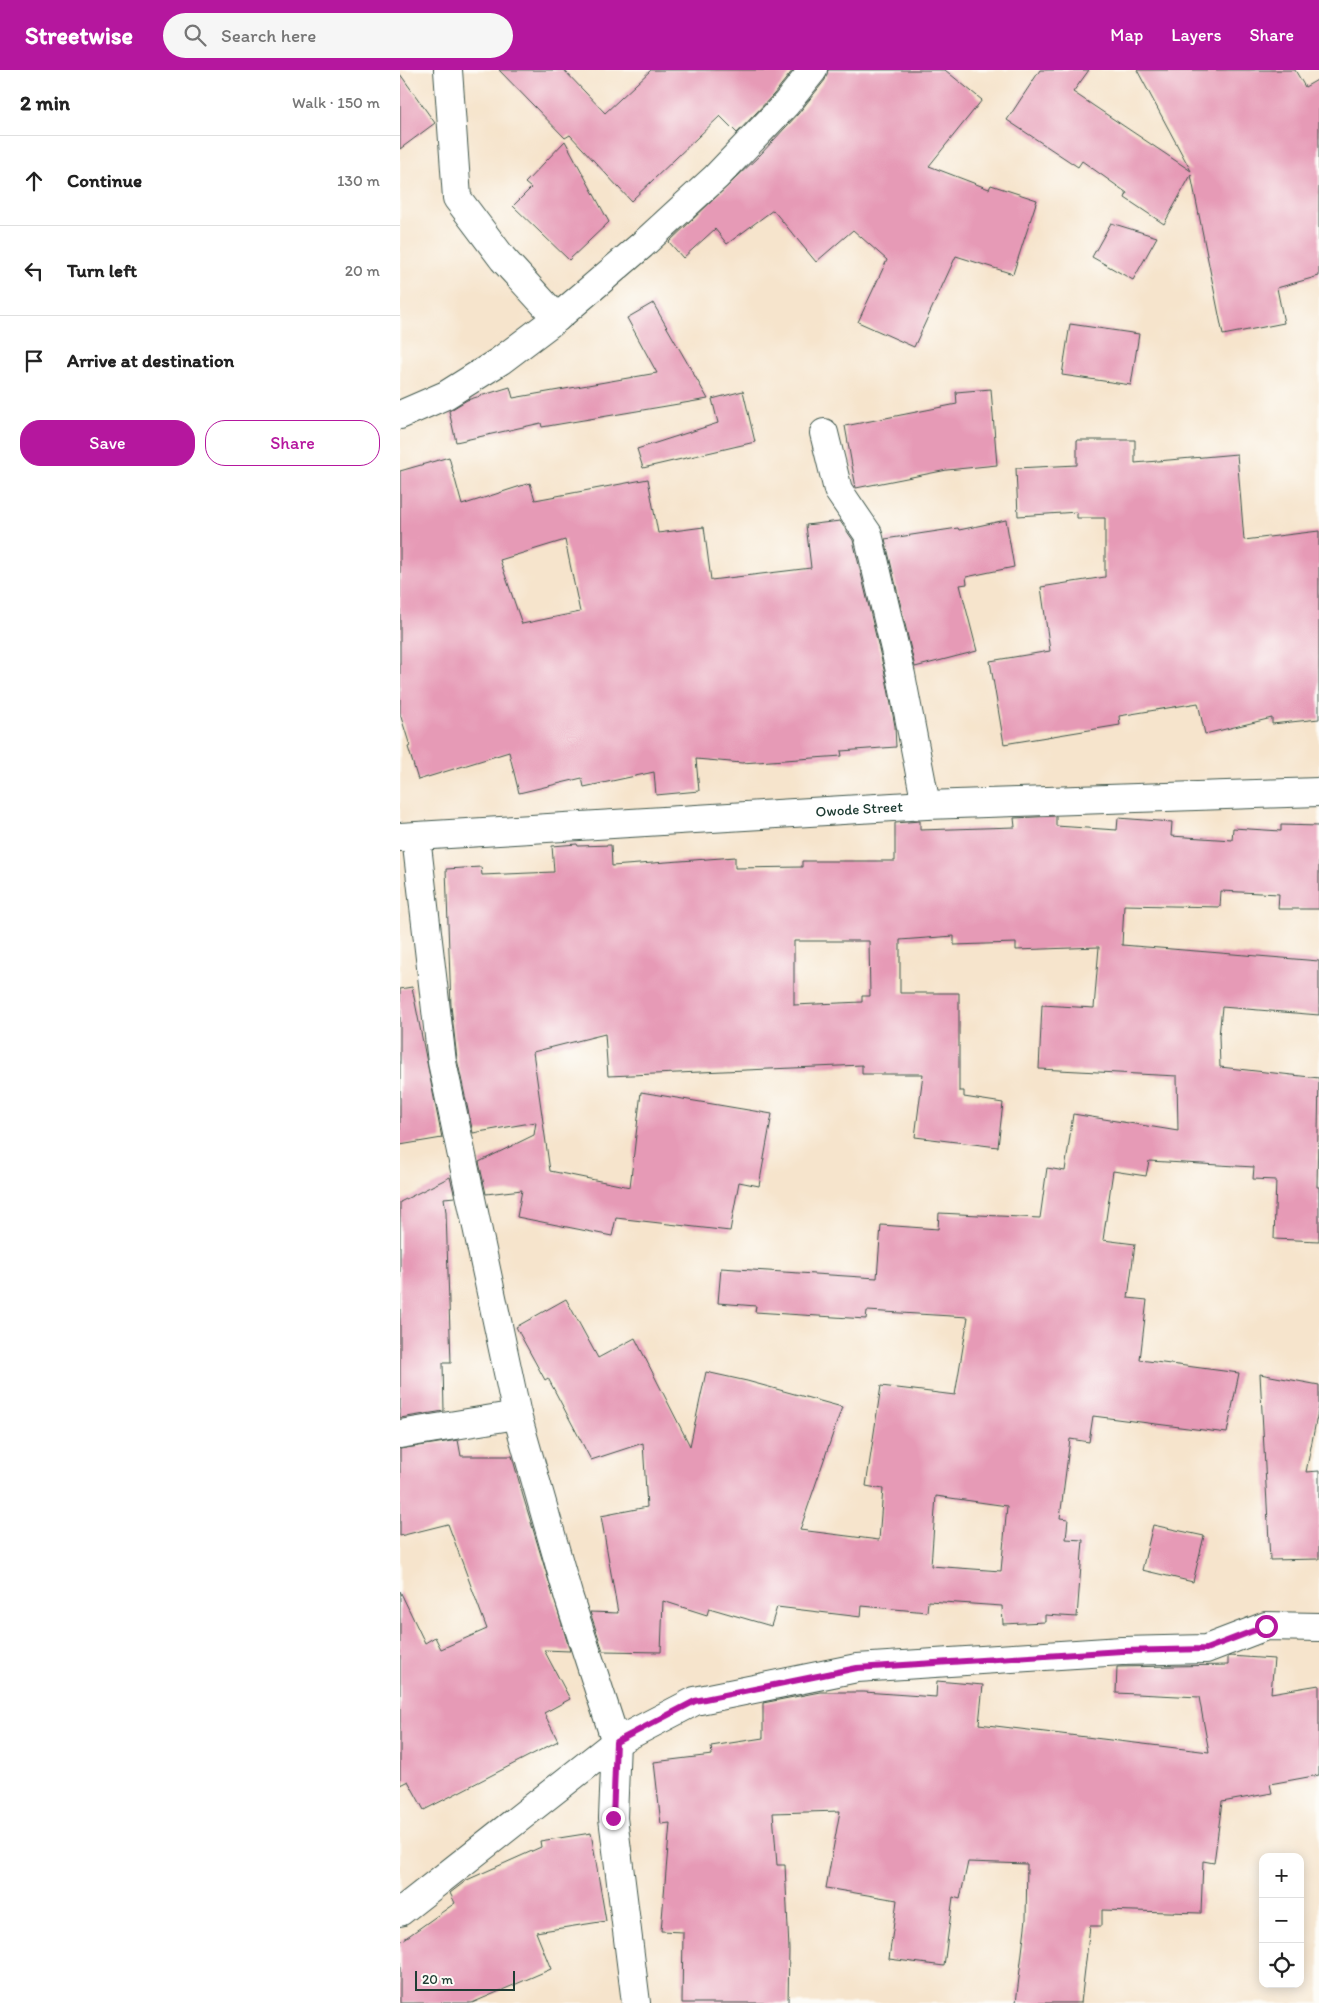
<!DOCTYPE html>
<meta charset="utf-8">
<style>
body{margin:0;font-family:Itim,sans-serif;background:#f6f6f6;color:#222}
.controls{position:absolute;right:15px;bottom:15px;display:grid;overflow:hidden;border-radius:10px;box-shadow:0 2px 12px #0003}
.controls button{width:45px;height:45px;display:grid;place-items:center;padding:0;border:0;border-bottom:1px solid #e0e0e0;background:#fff;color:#222;font:25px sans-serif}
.scale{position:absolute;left:15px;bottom:12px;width:100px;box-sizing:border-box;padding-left:5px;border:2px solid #1f3d34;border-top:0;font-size:14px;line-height:18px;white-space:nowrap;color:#1f3d34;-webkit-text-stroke:4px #fdfcf7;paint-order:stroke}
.stop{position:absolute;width:15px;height:15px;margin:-11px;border:4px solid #b5179e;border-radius:50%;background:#fff}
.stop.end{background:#b5179e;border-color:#fff;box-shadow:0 1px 5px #0008}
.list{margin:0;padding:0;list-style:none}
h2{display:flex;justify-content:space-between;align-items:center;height:65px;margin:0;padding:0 20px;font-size:21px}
h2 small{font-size:16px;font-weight:400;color:#767676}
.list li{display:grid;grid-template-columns:32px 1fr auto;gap:15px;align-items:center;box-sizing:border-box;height:90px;padding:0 20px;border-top:1px solid #e0e0e0}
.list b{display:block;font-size:19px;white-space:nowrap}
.list em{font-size:16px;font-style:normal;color:#767676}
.actions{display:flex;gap:10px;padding:15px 20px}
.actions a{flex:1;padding:11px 0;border:1px solid #b5179e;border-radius:20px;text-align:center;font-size:18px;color:#b5179e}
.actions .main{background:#b5179e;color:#fff}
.icon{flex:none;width:28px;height:28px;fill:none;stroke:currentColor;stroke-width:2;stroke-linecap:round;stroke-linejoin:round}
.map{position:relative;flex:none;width:919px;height:1933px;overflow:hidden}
header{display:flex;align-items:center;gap:30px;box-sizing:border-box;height:70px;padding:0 25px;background:#b5179e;color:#fff}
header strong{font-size:24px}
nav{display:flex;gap:28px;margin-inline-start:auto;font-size:18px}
.search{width:350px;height:45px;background:#f6f6f6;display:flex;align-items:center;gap:12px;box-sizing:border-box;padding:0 18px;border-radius:28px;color:#767676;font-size:19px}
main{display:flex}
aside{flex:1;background:#fff}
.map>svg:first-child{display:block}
</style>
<header>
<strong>Streetwise</strong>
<div class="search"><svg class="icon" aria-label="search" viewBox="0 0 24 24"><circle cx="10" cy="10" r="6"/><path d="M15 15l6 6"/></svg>Search here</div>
<nav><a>Map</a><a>Layers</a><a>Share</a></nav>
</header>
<main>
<aside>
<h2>2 min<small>Walk · 150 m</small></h2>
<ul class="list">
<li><svg class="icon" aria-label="ahead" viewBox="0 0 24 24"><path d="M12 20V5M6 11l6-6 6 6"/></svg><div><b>Continue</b></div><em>130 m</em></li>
<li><svg class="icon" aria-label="left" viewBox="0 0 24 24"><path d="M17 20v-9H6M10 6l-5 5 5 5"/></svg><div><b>Turn left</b></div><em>20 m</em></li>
<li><svg class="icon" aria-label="arrive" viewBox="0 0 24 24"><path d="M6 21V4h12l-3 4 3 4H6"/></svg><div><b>Arrive at destination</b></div></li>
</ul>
<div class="actions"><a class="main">Save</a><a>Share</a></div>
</aside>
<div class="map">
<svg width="919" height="1933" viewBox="0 0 919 1933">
<rect width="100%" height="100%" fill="#fdfcf7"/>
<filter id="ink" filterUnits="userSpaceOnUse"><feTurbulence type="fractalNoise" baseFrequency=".02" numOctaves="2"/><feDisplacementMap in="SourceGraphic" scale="10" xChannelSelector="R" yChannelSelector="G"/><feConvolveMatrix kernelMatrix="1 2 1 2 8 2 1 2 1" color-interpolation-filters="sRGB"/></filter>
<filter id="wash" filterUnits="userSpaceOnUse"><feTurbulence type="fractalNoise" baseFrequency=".0096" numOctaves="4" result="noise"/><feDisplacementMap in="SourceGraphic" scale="20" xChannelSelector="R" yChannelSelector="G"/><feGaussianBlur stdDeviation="1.12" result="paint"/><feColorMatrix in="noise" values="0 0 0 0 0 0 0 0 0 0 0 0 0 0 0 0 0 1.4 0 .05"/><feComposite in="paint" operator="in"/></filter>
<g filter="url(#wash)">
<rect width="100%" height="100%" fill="#f6e4cc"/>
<g id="blocks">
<g fill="#e69ab6" fill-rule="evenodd">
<polygon points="99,0 164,0 205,43 251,0 393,0 374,24 337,63 320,46 231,131 170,65 165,68"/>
<polygon points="428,0 545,0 582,30 529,96 589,119 591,115 637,130 613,204 556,186 514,277 458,252 487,190 453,160 416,192 373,140 327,174 315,159 283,188 269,172 360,85 398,44 425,10"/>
<polygon points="640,0 689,0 673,22 791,101 737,0 895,0 905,17 919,9 919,206 877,218 884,253 823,265 791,105 764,154 725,128 727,123 682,91 678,97 607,50"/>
<polygon points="0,4 35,53 0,79"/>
<polygon points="165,71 209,152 169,190 113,136 131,118 125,113"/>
<polygon points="711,153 757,167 733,210 692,187"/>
<polygon points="253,233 308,329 142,357 141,353 56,372 49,341 67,330 110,317 113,328 257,303 227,248"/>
<polygon points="670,254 739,264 731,315 662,305"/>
<polygon points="591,319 597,395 547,400 456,418 445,356 557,334 556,322"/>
<polygon points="343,321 355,372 243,398 237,379 318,353 312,329"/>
<polygon points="677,370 735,370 735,393 837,384 844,470 919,461 919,649 872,654 872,648 805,664 798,633 719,646 720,655 604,674 590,591 650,581 641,517 705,507 705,448 677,448 677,442 618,446 616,398 677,395"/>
<path d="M49,387l13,48 68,-22 5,17 113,-21 10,54 46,-6 7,53 100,-12 -5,-43 34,-4 13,19 33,138 9,48 1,21 -55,4 1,5 -100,7 -46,-4 3,32 -43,4 -2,-23 -70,15 -2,-9 -63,15 -10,-41 -91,28 -10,-33 2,-1 -10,-32v-243zM165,470l15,72 -58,12 -22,-64z"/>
<polygon points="606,450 614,497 566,507 567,514 560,515 577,581 515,597 485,469 558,458 559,460"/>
<path d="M656,746v10l61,4 1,-12 54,4 -1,14 61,4 1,-12 48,3v-6l38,1v83h-41l1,-15 -58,-3 -1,16 -96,-2 -2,40 197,16v54l-97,-8 -3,29 1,31 99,11 -2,109h2v54l-45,-2 2,-59 -23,-1 1,-12 -105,-6 -3,15 -33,-5 -10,69 32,4 -7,54 19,2 -7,60 99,13 -12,60 -134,-17 -4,26 -19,-3 -10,79 8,1 -2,20 17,1 -6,77 -32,-2v7l-42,2 -1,-18 -74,-5 -1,11 -65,-6 -1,11 -84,-10 -6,19 -62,-18 -2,7 -44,-14 -2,51 -58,-1 -13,-39 28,1 -17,-97 46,-9 -4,-64 -52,17 -43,-82 -3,2 -29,-53 50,-28 32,59 37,-20 55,108 16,-74 41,9 95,26 -42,123 79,10 4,-51 -17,-3 15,-100 74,9 13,-78 -101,-6 -1,8 -111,-7 1,-6 -38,-3 3,-35 156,10 4,-53 57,4 1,-16 101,5 7,-50 18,3 8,-57 105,17 -1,-55 -138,-7 3,-64 52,3 5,-61 -83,3v-7l-62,2v-9l-54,4v53h59v98h5v6l39,6 -5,44 -83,-10 8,-63h-61v-9l-254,11 -3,-42 -72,18 17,119 80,16 11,-95 131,22 -13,72 -20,-4 -9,49 -114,-13 -4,18 -95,-19 5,-27 -36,4 -7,-32 55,-27 2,-13 -63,11 -16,-74 -6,-53 -5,-137 35,-2 1,8 72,-3 -2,-26 25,-2 1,2 33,-1 1,21 123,-9v11l67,-1v-6h93v-38l25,-2v9l95,-3 -1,-9zM394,871h75l1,55h-8v6l-68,3zM536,1426l71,10 -6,65 -70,-5z"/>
<polygon points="12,917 42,1068 0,1075 0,919"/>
<polygon points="50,1107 55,1127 44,1128 46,1142 51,1293 43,1293 44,1341 0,1348 0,1132"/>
<polygon points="860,1304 919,1315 919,1336 906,1402 919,1401 919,1489 870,1490"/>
<polygon points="58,1370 61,1386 112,1386 123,1426 170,1581 144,1580 170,1629 144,1643 158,1671 24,1740 8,1711 0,1715 0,1521 25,1573 35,1567 41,1579 87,1559 48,1454 0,1466 0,1379"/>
<polygon points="753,1455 804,1466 793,1512 742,1500"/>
<polygon points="830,1586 874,1589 871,1623 919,1615 919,1705 870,1714 872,1723 822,1732 814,1793 803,1791 801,1843 702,1840 702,1856 690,1856 681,1933 616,1933 626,1849 627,1794 568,1792 560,1829 553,1827 544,1896 489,1889 497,1830 426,1818 440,1741 373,1743 377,1795 385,1795 389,1879 388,1933 282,1933 283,1862 261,1861 270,1753 261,1754 254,1692 312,1685 311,1676 363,1668 363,1633 420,1622 464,1622 536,1627 537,1611 583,1615 579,1654 809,1682 799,1627 716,1623 717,1597 828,1595 828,1587"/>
<polygon points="191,1763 206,1851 136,1862 151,1899 72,1933 0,1933 0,1872 55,1833 50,1823 67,1810 141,1777 140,1771"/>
</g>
</g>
</g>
<g filter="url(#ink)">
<use href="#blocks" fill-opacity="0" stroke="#3f564b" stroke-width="1"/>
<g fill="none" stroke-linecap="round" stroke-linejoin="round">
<defs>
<g id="minor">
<polyline points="48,0 57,128 103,189 157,248"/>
<polyline points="0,345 46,325 100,291 157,248 242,175 316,107 386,34 413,0"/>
<polyline points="424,363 438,420 468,464 501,605 526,735"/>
<path id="s1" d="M0,767l526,-32 393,-13"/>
<polyline points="16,767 42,992 117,1345 169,1528 216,1672 213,1748 236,1933"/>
<polyline points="0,1364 117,1345"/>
<polyline points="0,1842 216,1672 295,1631 457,1598 722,1581 806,1579 866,1556 919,1557"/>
</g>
</defs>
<use href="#minor" stroke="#3f564b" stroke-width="30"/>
<use href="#minor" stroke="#fff" stroke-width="28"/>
</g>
</g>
<g fill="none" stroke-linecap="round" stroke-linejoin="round" filter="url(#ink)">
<polyline stroke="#b5179e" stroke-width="6" points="213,1748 216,1672 295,1631 457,1598 722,1581 806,1579 866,1556"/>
</g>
<g text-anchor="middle" stroke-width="4" stroke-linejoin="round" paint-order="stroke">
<g font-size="15" fill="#1f3d34" stroke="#fdfcf7">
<text dy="5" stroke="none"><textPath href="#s1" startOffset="460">Owode Street</textPath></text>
</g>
</g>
</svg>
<div class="controls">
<button>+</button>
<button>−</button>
<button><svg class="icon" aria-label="locate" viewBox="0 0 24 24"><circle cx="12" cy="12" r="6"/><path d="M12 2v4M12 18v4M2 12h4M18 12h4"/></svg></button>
</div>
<div class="scale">20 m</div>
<div class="stop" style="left:866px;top:1556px"></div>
<div class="stop end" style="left:213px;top:1748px"></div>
</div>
</main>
